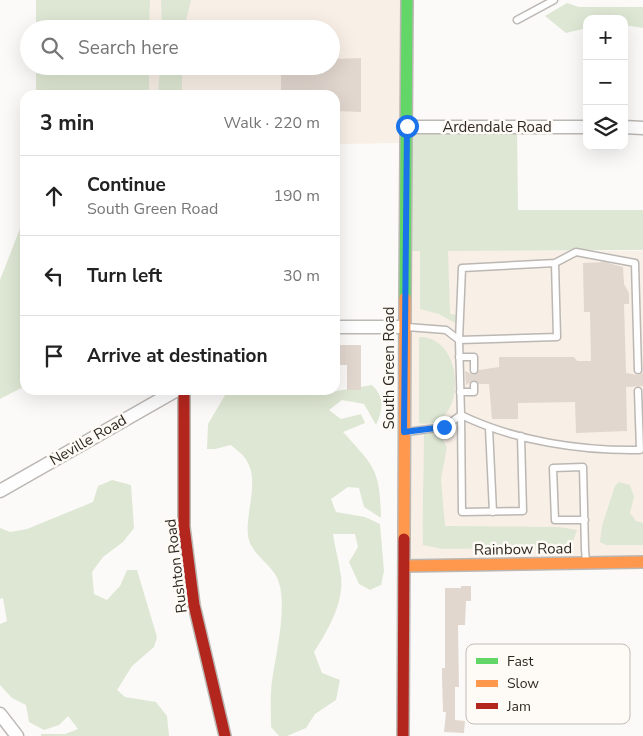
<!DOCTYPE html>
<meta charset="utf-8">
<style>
body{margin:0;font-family:"Nunito Sans",sans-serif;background:#f2f2f2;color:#222}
.controls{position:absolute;right:15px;top:15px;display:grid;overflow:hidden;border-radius:10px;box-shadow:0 5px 20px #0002}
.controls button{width:45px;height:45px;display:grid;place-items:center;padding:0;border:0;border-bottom:1px solid #e0e0e0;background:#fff;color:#222;font:25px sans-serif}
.stop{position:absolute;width:15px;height:15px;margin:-11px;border:4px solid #1a73e8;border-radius:50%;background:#fff}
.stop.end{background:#1a73e8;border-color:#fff;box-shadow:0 1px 5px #0008}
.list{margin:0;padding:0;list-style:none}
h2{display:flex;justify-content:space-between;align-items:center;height:65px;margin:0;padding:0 20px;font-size:21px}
h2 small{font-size:16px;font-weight:400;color:#767676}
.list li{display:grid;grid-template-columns:32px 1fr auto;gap:15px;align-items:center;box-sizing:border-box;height:80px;padding:0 20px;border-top:1px solid #e0e0e0}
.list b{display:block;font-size:19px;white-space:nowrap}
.list p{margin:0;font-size:16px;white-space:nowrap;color:#767676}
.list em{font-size:16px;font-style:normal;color:#767676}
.icon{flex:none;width:28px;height:28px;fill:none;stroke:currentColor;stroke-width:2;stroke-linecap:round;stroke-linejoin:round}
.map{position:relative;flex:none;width:643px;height:736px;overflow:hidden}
.search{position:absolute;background:#fff;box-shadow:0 5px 20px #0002;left:20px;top:20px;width:320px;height:55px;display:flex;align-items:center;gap:12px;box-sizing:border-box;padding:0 18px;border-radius:28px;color:#767676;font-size:19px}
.panel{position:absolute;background:#fff;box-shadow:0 5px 20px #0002;left:20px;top:90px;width:320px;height:305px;border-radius:15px}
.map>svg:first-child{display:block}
</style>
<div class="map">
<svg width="643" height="736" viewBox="0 0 643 736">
<rect width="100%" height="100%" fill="#fcfaf8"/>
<g fill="#f8efe6">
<polygon points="150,0 407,0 407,143 335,144 335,95 149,95 149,66 331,66 331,29 149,29"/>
<polygon points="405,251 643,251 643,562 404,566"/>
</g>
<g fill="#dee7d3">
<polygon points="36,0 150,0 149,29 36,29"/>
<polygon points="161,0 191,0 184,29 162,29"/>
<polygon points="567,3 579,7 643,7 643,28 624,25 624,19 587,19 587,28 566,33 545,16"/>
<rect x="36" y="66" width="113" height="29"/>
<polygon points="160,66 182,66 182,95 158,95"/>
<polygon points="407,127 517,127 518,210 643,210 643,250 448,251 450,314 458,315 457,324 439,314 420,309 420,251 405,251"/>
<polygon points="25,199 25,386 0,399 0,280 21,226"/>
<path d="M419,337c49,-1 47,97 0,86z"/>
<path d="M372,385c13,12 11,25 4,40l-12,-21 -22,-4 -13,10 12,9 20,-5 4,9 -22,9c32,35 37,38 38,86l-17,-11 -5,-19 -11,-1 -17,12 5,13 29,5 15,7 4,47 -3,14 -11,5 -11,-6 -10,-22 9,-15 -3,-13h-22c2,14 6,28 8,42 3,27 -13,54 -27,76l8,21 18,7 -4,20 -21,14 -9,14 -19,8h-8l-8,-9c0,-15 -1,-31 1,-46 4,-27 15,-73 7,-98 -5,-19 -28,-27 -31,-47 -3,-25 13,-56 -3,-78 -3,-5 -10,-9 -14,-13l-16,4h-8l1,-25 20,-34h85l7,4z"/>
<path d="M428,432l11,2 8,13 -6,32 4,47 114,1 18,3 -6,17 -128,2 -20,-4c-1,-37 1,-74 1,-111z"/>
<polygon points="112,480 131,485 134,528 123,542 103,557 92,572 94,594 107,600 120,586 127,570 137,570 157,637 154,647 132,666 117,690 125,697 156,702 167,716 169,736 41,736 41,734 65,734 78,729 68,716 59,725 44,730 29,722 26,705 12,698 0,685 0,624 7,621 3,598 0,599 0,528 10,532 27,529 93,502 98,486"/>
<polygon points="619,482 630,485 634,497 630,513 636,521 643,523 643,545 606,545 600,542 602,526 615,486"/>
</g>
<g fill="#e2d7cf">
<polygon points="361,58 361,112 335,111 335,95 281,95 281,72 285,72 285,66 331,66 331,59"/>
<polygon points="605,262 623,267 624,284 629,293 629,304 624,304 626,373 638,375 643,372 643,386 626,387 627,431 576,433 575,402 518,403 518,419 492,419 489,384 479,384 474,380 466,385 465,371 474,375 479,370 499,367 499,357 574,357 577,361 591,361 590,312 584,312 583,263"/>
<polygon points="335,345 361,345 361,390 347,390 347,365 340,365 340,356 335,356"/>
<polygon points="461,586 471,586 471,601 466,601 465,625 458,625 459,687 455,687 455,720 465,721 464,733 444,732 446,712 443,712 442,679 442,668 445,668 445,588 461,588"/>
</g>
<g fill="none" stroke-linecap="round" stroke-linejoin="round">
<defs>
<g id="lane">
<polyline points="517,20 554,0"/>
<polyline points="555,263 557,337 459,340 462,268 555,263 576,252 635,263 638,370"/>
<polyline points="459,357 474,357 474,370"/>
<polyline points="460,392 474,392 474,385"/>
<polyline points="489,428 493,512"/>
<polyline points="407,432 444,427 461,415 459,340 446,330 407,327"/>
<path d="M521,436l2,75 -61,1 -1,-97c54,26 119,36 179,35l-2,-59"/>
<polyline points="585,520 555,520 553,468 583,467 585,549 586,562"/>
</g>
<g id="street">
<polyline points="407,127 587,127"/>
<polyline points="624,127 643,128"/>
<polyline points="335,327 404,327"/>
<polyline points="0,491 177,390"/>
<polyline points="0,714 17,736"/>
</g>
<polyline id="fast" points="405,298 407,0"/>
<g id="slow">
<polyline points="404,539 405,298"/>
<polyline points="404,566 643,562"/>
</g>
<g id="jam">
<polyline points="184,390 184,527 194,605 225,736"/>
<polyline points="403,736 404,539"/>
</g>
</defs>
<use href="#lane" stroke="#bbb7b3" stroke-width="9"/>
<use href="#street" stroke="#bbb7b3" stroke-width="15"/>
<use href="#fast" stroke="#bbb7b3" stroke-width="14"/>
<use href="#slow" stroke="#bbb7b3" stroke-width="14"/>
<use href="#jam" stroke="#bbb7b3" stroke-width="14"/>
<use href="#lane" stroke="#fffefe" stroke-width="6"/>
<use href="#street" stroke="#fffefe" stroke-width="12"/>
<use href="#fast" stroke="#63d668" stroke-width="11"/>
<use href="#slow" stroke="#ff974d" stroke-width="11"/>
<use href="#jam" stroke="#b3261e" stroke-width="11"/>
</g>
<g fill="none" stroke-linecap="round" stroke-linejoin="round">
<polyline stroke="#1a73e8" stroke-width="6" points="407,126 404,432 444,427"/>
</g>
<g text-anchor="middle" stroke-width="5" stroke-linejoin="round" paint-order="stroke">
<g font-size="15" fill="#2f2821" stroke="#fefaf6">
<text x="497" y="132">Ardendale Road</text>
<text transform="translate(389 368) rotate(-90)" y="5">South Green Road</text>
<text transform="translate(88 440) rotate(-30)" y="5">Neville Road</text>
<text transform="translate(523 549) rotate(-1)" y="5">Rainbow Road</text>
<text transform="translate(176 566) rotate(-97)" y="5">Rushton Road</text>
</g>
</g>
<rect x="466" y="644" width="164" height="80" rx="8" fill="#fefaf6" stroke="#c0bbb6" stroke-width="1"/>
<rect x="476" y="658" width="22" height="6" fill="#63d668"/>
<rect x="476" y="680" width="22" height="7" fill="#ff974d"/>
<rect x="476" y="703" width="22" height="6" fill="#b3261e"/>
<g font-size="14" fill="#2f2821">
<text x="507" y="666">Fast</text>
<text x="507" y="688">Slow</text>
<text x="507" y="711">Jam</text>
</g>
</svg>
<div class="controls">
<button>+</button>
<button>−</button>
<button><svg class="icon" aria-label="layers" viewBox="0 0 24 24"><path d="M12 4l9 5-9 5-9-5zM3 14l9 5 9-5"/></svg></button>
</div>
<div class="stop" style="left:407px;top:126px"></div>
<div class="stop end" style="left:444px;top:427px"></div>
<div class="search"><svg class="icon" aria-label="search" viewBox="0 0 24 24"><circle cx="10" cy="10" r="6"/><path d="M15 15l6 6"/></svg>Search here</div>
<section class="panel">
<h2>3 min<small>Walk · 220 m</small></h2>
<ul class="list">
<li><svg class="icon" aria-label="ahead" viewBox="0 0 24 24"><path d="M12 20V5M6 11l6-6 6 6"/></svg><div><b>Continue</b><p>South Green Road</p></div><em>190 m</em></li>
<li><svg class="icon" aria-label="left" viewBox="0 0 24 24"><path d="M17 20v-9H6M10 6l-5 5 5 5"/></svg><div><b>Turn left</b></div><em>30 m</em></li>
<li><svg class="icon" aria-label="arrive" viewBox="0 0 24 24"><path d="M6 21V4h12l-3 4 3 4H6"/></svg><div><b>Arrive at destination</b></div></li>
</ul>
</section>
</div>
